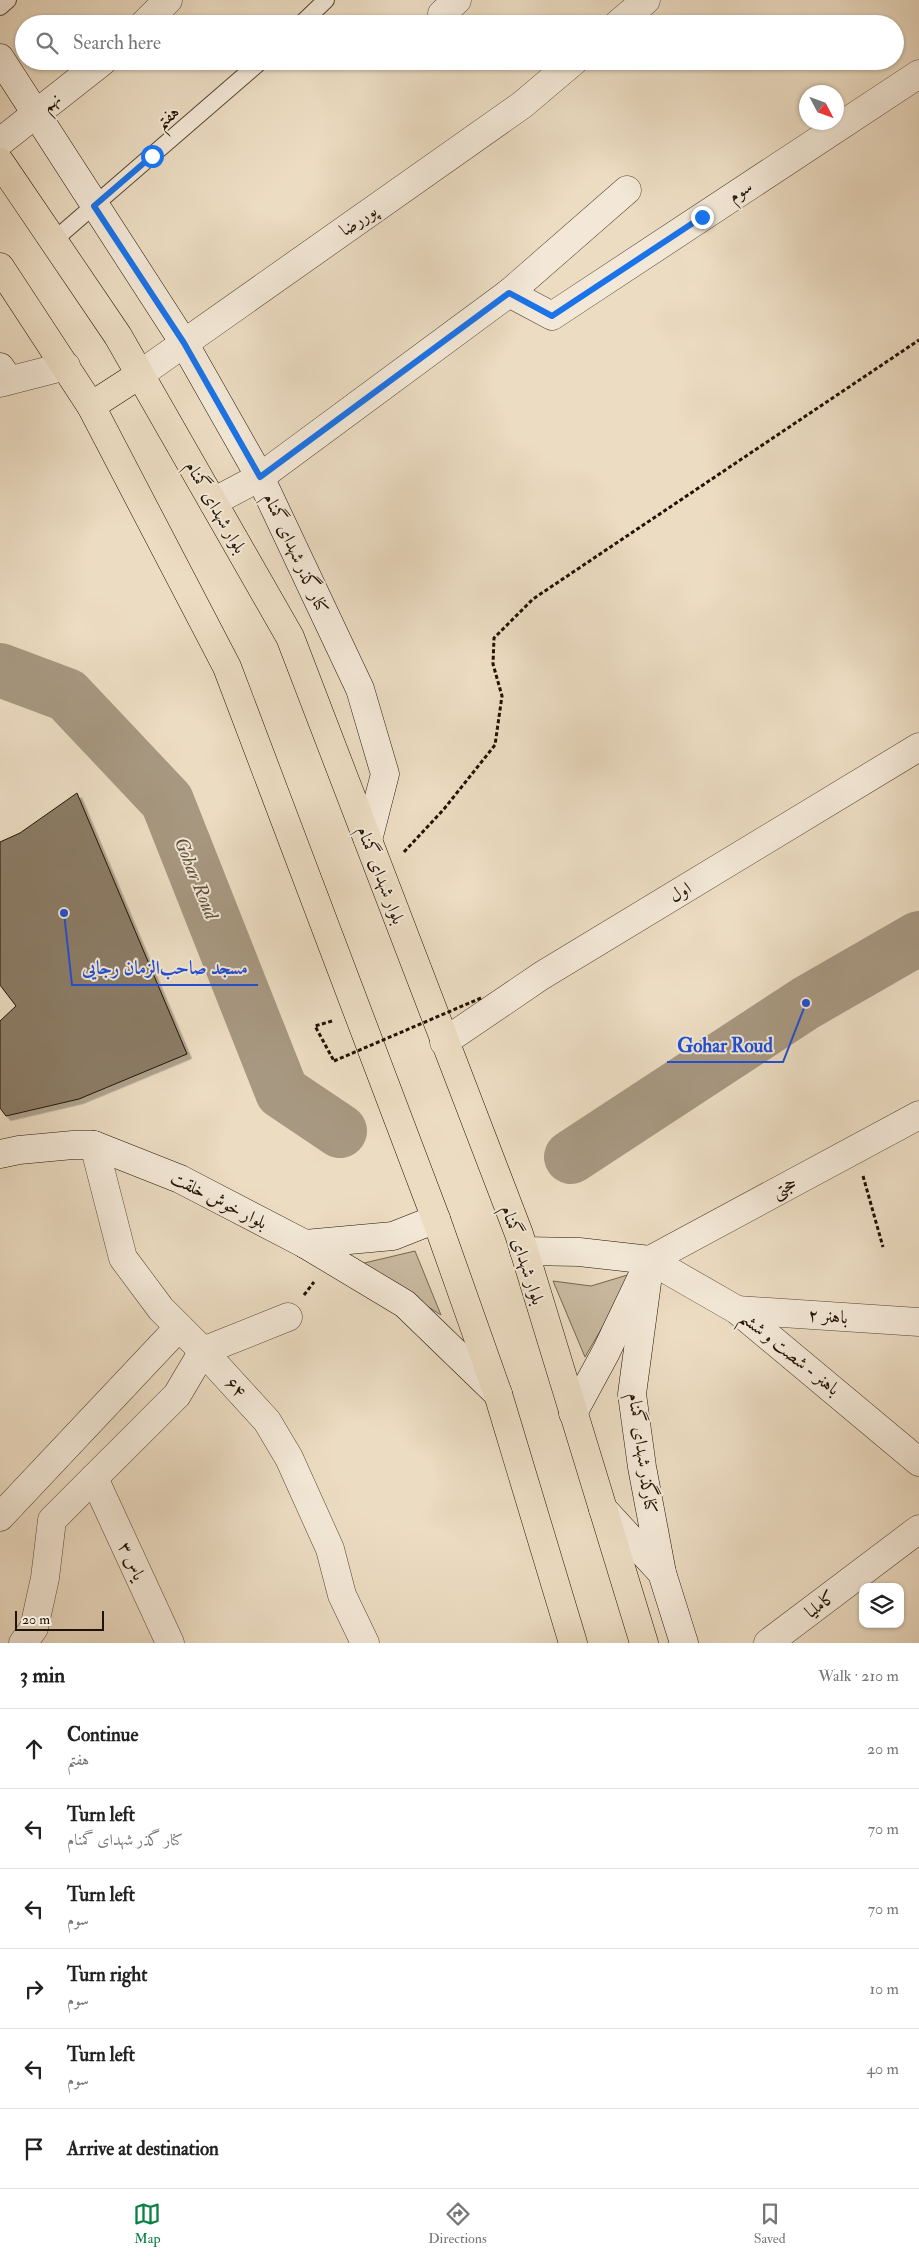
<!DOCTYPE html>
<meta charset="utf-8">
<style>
body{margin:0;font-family:"IM FELL Double Pica",Amiri,serif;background:#f6f6f6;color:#222}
.controls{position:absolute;right:15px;bottom:15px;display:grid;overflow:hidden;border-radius:10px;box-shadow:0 1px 4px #0004}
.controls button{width:45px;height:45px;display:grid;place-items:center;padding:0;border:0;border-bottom:1px solid #e0e0e0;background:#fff;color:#222;font:25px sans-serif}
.compass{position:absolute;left:799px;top:85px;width:45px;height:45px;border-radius:50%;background:#fff;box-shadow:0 1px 4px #0004;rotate:131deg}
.scale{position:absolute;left:15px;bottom:12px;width:89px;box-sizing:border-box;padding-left:5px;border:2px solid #211302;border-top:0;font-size:14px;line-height:18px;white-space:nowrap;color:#211302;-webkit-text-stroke:4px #f3e8d7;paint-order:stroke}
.stop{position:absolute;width:15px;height:15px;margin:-11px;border:4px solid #1a73e8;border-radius:50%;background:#fff}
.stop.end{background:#1a73e8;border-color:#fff;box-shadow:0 1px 5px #0008}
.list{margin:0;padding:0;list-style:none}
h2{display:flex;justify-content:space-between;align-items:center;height:65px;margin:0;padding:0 20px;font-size:21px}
h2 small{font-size:16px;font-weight:400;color:#767676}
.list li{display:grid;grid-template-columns:32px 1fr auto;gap:15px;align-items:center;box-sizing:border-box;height:80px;padding:0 20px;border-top:1px solid #e0e0e0}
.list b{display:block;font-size:19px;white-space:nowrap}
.list p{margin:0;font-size:16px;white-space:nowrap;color:#767676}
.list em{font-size:16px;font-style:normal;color:#767676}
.icon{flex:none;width:28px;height:28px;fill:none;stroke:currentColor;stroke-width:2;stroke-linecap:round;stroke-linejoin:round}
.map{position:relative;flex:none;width:919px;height:1643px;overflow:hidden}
.search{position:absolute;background:#fff;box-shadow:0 1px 4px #0004;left:15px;right:15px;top:15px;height:55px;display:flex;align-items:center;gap:12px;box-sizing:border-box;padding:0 18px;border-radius:28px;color:#767676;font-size:19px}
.sheet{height:545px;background:#fff}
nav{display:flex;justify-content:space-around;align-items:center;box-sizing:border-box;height:70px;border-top:1px solid #e0e0e0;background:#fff;font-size:14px;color:#767676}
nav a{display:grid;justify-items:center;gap:2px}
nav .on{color:#0b8043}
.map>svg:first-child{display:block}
</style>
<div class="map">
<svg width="919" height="1643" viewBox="0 0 919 1643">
<defs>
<filter id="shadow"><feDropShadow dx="4.5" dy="4.5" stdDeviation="0" flood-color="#0004"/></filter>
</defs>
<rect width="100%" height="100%" fill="#ecdcc2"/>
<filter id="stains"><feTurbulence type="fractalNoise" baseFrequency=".004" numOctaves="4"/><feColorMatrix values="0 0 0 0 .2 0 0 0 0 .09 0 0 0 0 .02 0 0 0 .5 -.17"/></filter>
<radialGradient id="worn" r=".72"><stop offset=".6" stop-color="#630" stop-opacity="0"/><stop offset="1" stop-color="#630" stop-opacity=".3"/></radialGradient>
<g fill="#c9baa1" stroke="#756652">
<polygon points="415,1251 441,1315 360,1264"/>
<polygon points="634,1273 585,1357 553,1281 591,1286"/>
</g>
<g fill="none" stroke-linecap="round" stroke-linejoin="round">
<g stroke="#a79881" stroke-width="54">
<polyline points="0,670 67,695 167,801 282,1092 340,1131"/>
<polyline points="571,1157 806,1003 919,938"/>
</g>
</g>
<polygon fill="#8b7c66" stroke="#211302" filter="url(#shadow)" points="77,793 187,1054 79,1099 6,1116 0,1108 0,1021 16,1006 0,985 0,842 20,833"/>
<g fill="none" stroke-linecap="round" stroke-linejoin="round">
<defs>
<g id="lane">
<polyline points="0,7 8,0"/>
<polyline points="301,24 326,0"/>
<polyline points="53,241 261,61"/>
</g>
<g id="street">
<polyline points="442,14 457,0"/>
<polyline points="144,24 168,0"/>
<polyline points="618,24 646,0"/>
<polyline points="0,142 103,61"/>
<polyline points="509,293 552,316 919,74"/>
<polyline points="139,375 522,105 574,61"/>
<polyline points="0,383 66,366"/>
<polyline points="213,502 260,477 509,293 627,190"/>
<polyline points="444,1042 541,976 919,747"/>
<polyline points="94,1145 123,1258 161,1309 203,1351 267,1421 289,1458 330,1549 342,1595 365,1643"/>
<polyline points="650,1260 737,1310 919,1462"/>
<polyline points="650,1260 919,1115"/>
<polyline points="737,1310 919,1322"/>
<polyline points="94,1478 170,1643"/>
<polyline points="0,1517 179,1327"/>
<polyline points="23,1643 34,1628 45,1578 52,1520 177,1395 203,1351 288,1317"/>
<polyline points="768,1643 919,1529"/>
</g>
<g id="secondary">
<polyline points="0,58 184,343 260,477 360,689 385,774 368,840"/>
<polyline points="0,367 9,380"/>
<polyline points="0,1154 19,1150 73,1145 94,1145 180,1179 305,1244 405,1304 498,1394"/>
<polyline points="305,1244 393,1236 436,1219"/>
<polyline points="524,1251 579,1252 650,1260 606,1352 573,1413"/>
<polyline points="650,1260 632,1394 642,1467 662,1573 684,1643"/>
<polyline points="603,1509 662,1573"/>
</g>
<g id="highway">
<polyline points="0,162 118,336 290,637 519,1234 644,1643"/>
<polyline points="0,267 91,406 227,667 436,1219 498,1394 573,1643"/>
<polyline points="91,406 139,375"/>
</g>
</defs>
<use href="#lane" stroke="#544532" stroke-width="18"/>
<use href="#street" stroke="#544532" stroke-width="29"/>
<use href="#secondary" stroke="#211302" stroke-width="29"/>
<use href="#highway" stroke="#211302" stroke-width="29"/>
<g stroke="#211302" stroke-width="3" stroke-dasharray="4 2.5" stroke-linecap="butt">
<polyline points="404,852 444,809 495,745 502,696 493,664 494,638 533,599 919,340"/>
<polyline points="332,1021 315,1026 334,1061"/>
<polyline points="863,1176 883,1247"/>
<polyline points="304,1295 314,1282"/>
</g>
<use href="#lane" stroke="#f3e8d7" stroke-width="16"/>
<use href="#street" stroke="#f3e8d7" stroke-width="28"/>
<use href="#secondary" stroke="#f3e8d7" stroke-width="28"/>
<use href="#highway" stroke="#ecdcc2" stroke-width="28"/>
<polyline stroke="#211302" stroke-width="3" stroke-dasharray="4 2.5" stroke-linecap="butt" points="334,1061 481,998"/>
</g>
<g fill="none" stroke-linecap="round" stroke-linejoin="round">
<polyline stroke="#1a73e8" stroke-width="6" points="152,156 94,206 184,343 260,477 509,293 552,316 702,217"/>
</g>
<g text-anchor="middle" stroke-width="4" stroke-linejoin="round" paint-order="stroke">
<g font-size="18" fill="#211302" stroke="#f3e8d7">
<text transform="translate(51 102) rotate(-38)" y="6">نهم</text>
<text transform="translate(167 117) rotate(-40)" y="6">هفتم</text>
<text transform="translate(740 191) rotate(-33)" y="6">سوم</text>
<text transform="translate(358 220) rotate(-35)" y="6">پوررضا</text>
<text transform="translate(216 507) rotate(60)" y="6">بلوار شهدای گمنام</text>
<text transform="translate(296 553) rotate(65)" y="6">کنار گذر شهدای گمنام</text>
<text transform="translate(381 875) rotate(69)" y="6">بلوار شهدای گمنام</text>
<text transform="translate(680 892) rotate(-31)" y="6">اول</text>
<text transform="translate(784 1187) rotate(-28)" y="6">حجتی</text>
<text transform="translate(219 1200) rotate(27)" y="6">بلوار خوش خلقت</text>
<text transform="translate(523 1255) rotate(72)" y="6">بلوار شهدای گمنام</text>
<text transform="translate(828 1316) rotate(4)" y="6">باهنر ۲</text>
<text transform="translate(790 1353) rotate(39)" y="6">باهنر - شصت و ششم</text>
<text transform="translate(236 1387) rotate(47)" y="6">۶۴</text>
<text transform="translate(643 1453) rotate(82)" y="6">کنارگذر شهدای گمنام</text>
<text transform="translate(132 1561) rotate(65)" y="6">یاس ۳</text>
<text transform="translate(820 1604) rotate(-37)" y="6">کاملیا</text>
</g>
<g font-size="19" font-style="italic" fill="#5d4f3b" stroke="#f3e8d7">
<text transform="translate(197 878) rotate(68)" y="7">Gohar Roud</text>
</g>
</g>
<path fill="none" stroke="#1d4ed8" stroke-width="2" d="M64 913L72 985H258M806 1003L783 1062H667"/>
<g fill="#1d4ed8" stroke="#f3e8d7" stroke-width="2">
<circle cx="64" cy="913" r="5"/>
<circle cx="806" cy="1003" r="5"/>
</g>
<g font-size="19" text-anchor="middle" font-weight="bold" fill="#1d4ed8" stroke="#f3e8d7" stroke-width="4" stroke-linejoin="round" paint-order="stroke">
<text x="165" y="974">مسجد صاحب‌الزمان رجایی</text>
<text x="725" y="1052">Gohar Roud</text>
</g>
<rect width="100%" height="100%" filter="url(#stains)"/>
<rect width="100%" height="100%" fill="url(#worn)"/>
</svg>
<div class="controls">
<button><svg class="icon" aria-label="layers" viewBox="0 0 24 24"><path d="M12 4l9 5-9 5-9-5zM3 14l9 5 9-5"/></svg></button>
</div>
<svg class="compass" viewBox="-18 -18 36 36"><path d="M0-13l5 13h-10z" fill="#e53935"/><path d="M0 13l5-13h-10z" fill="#767676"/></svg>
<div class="scale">20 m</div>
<div class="stop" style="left:152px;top:156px"></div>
<div class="stop end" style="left:702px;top:217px"></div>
<div class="search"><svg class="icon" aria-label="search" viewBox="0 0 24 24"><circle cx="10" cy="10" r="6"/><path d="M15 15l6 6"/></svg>Search here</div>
</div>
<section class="sheet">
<h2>3 min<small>Walk · 210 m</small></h2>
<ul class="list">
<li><svg class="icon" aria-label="ahead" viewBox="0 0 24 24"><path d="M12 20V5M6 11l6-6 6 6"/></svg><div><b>Continue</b><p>هفتم</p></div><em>20 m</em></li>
<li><svg class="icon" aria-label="left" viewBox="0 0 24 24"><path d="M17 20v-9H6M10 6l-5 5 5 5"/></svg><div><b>Turn left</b><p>کنار گذر شهدای گمنام</p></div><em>70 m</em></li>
<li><svg class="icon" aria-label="left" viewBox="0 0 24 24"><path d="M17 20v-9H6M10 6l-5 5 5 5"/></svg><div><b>Turn left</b><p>سوم</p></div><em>70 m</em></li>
<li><svg class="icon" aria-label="right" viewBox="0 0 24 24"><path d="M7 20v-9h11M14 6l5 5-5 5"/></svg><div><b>Turn right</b><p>سوم</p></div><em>10 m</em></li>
<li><svg class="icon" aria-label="left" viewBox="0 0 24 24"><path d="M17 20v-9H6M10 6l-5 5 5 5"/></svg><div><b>Turn left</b><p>سوم</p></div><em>40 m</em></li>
<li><svg class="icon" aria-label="arrive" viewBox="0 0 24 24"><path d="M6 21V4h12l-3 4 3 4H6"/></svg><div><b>Arrive at destination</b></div></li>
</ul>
</section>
<nav>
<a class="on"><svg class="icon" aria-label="map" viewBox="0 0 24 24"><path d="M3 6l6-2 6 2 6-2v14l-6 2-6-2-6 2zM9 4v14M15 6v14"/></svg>Map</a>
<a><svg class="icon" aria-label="directions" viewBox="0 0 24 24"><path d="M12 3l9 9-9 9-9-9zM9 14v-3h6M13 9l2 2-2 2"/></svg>Directions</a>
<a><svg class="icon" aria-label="saved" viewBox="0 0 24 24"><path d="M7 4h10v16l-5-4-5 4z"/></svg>Saved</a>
</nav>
